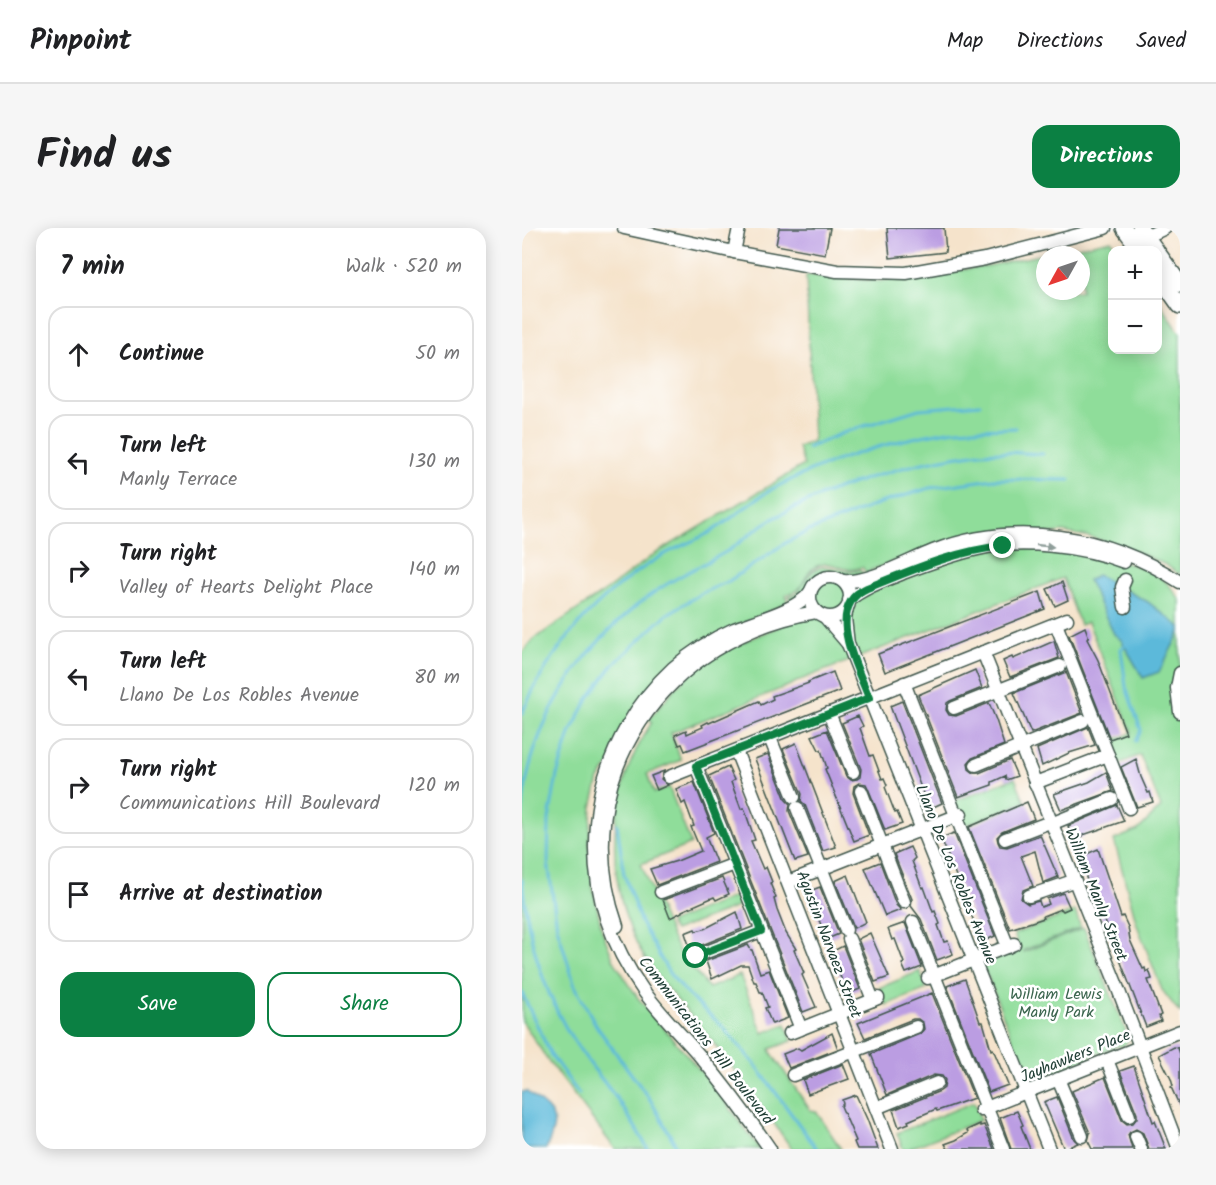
<!DOCTYPE html>
<meta charset="utf-8">
<style>
body{margin:0;font-family:Kalam,sans-serif;background:#f6f6f6;color:#202124}
.controls{position:absolute;right:18px;top:18px;display:grid;overflow:hidden;border-radius:12px;box-shadow:0 3px 15px #0003}
.controls button{width:54px;height:54px;display:grid;place-items:center;padding:0;border:0;border-bottom:2px solid #e0e0e0;background:#fff;color:#202124;font:30px sans-serif}
.compass{position:absolute;left:514px;top:18px;width:54px;height:54px;border-radius:50%;background:#fff;box-shadow:0 3px 15px #0003;rotate:230deg}
.stop{position:absolute;width:18px;height:18px;margin:-14px;border:4px solid #0b8043;border-radius:50%;background:#fff}
.stop.end{background:#0b8043;border-color:#fff;box-shadow:0 2px 6px #0008}
.list{margin:0;padding:0;list-style:none}
h2{display:flex;justify-content:space-between;align-items:center;height:78px;margin:0;padding:0 24px;font-size:26px}
h2 small{font-size:20px;font-weight:400;color:#757577}
.list li{display:grid;grid-template-columns:39px 1fr auto;gap:18px;align-items:center;box-sizing:border-box;height:96px;margin:0 12px 12px;padding:0 12px;border:2px solid #e0e0e0;border-radius:18px}
.list b{display:block;font-size:22px;white-space:nowrap}
.list p{margin:0;font-size:20px;white-space:nowrap;color:#757577}
.list em{font-size:20px;font-style:normal;color:#757577}
.actions{display:flex;gap:12px;padding:18px 24px}
.actions a{flex:1;padding:14px 0;border:2px solid #0b8043;border-radius:18px;text-align:center;font-size:21px;color:#0b8043}
.actions .main{background:#0b8043;color:#fff}
.icon{flex:none;width:33px;height:33px;fill:none;stroke:currentColor;stroke-width:2;stroke-linecap:round;stroke-linejoin:round}
.map{position:relative;flex:none;width:658px;height:921px;overflow:hidden;border-radius:18px}
header{display:flex;align-items:center;gap:36px;box-sizing:border-box;height:84px;padding:0 30px;background:#fff;border-bottom:2px solid #e0e0e0}
header strong{font-size:28px}
nav{display:flex;gap:33px;margin-inline-start:auto;font-size:21px}
.intro{display:flex;align-items:center;justify-content:space-between;box-sizing:border-box;height:144px;padding:0 36px}
h1{margin:0;font-size:42px}
.button{padding:15px 27px;border-radius:18px;background:#0b8043;color:#fff;font-size:21px;font-weight:700}
main{display:flex;gap:36px;padding:0 36px}
aside{flex:1;background:#fff;border-radius:18px;box-shadow:0 3px 15px #0003}
.map>svg:first-child{display:block}
</style>
<header>
<strong>Pinpoint</strong>
<nav><a>Map</a><a>Directions</a><a>Saved</a></nav>
</header>
<div class="intro"><h1>Find us</h1><a class="button">Directions</a></div>
<main>
<aside>
<h2>7 min<small>Walk · 520 m</small></h2>
<ul class="list">
<li><svg class="icon" aria-label="ahead" viewBox="0 0 24 24"><path d="M12 20V5M6 11l6-6 6 6"/></svg><div><b>Continue</b></div><em>50 m</em></li>
<li><svg class="icon" aria-label="left" viewBox="0 0 24 24"><path d="M17 20v-9H6M10 6l-5 5 5 5"/></svg><div><b>Turn left</b><p>Manly Terrace</p></div><em>130 m</em></li>
<li><svg class="icon" aria-label="right" viewBox="0 0 24 24"><path d="M7 20v-9h11M14 6l5 5-5 5"/></svg><div><b>Turn right</b><p>Valley of Hearts Delight Place</p></div><em>140 m</em></li>
<li><svg class="icon" aria-label="left" viewBox="0 0 24 24"><path d="M17 20v-9H6M10 6l-5 5 5 5"/></svg><div><b>Turn left</b><p>Llano De Los Robles Avenue</p></div><em>80 m</em></li>
<li><svg class="icon" aria-label="right" viewBox="0 0 24 24"><path d="M7 20v-9h11M14 6l5 5-5 5"/></svg><div><b>Turn right</b><p>Communications Hill Boulevard</p></div><em>120 m</em></li>
<li><svg class="icon" aria-label="arrive" viewBox="0 0 24 24"><path d="M6 21V4h12l-3 4 3 4H6"/></svg><div><b>Arrive at destination</b></div></li>
</ul>
<div class="actions"><a class="main">Save</a><a>Share</a></div>
</aside>
<div class="map">
<svg width="658" height="921" viewBox="0 0 658 921">
<rect width="100%" height="100%" fill="#fff"/>
<filter id="ink" filterUnits="userSpaceOnUse"><feTurbulence type="fractalNoise" baseFrequency=".0167" numOctaves="2"/><feDisplacementMap in="SourceGraphic" scale="12" xChannelSelector="R" yChannelSelector="G"/><feConvolveMatrix kernelMatrix="1 2 1 2 8 2 1 2 1" color-interpolation-filters="sRGB"/></filter>
<filter id="wash" filterUnits="userSpaceOnUse"><feTurbulence type="fractalNoise" baseFrequency=".008" numOctaves="4" result="noise"/><feDisplacementMap in="SourceGraphic" scale="24" xChannelSelector="R" yChannelSelector="G"/><feGaussianBlur stdDeviation="1.35" result="paint"/><feColorMatrix in="noise" values="0 0 0 0 0 0 0 0 0 0 0 0 0 0 0 0 0 1.4 0 .05"/><feComposite in="paint" operator="in"/></filter>
<g filter="url(#wash)">
<rect width="100%" height="100%" fill="#f5e3cb"/>
<g fill="#8fdd9a" stroke="#578d67" stroke-width="1.5" fill-rule="evenodd">
<path d="M589,12l7,10h-6v100h46v-50l22,33v242l-14,-10 -36,-16 -40,-12 -27,-5 -118,10 -79,30 -4,-5c-19,8 -25,-7 -42,-2 -13,4 -14,15 -21,24 -3,4 -9,4 -13,6l1,8 -88,40 -100,136 -7,28 -3,36 3,41 10,47 12,30 24,37 77,90 45,61h-145l-68,-90 -25,-38v-368l12,-14 74,-50 45,-34 151,-90 -6,-18 15,-6 -7,-166 74,6 108,-15zM523,27h36v36h-36z"/>
<path d="M481,318c42,5 132,7 163,36 5,5 10,12 14,18v413l-18,-23 -25,-65 -23,-85 24,-10 23,-23 -21,-52 -21,9 -8,-23 21,-8 -44,-111 -8,3 -17,-47 -258,100 -17,8 -117,47 10,27 -34,14 7,19 15,-6 22,57 -50,20 32,76 9,16 27,32 31,-13 23,58 23,-9 6,17 -22,8 1,3 39,58 6,1 25,38h-49c-26,-37 -52,-74 -81,-109 -22,-29 -50,-54 -68,-85 -41,-73 -37,-164 9,-233l-3,-3c10,-12 20,-24 30,-35 32,-33 76,-46 117,-65l-7,-23 8,-2c5,-6 7,-14 13,-20 16,-17 33,3 50,-4l3,4z"/>
<polygon points="493,550 503,574 437,600 427,575"/>
<polygon points="216,667 220,677 152,703 147,695"/>
<path d="M553,683l6,17 -57,22v2l60,-24 45,111 -5,7h-7l-85,35 -8,-6 -1,-8 -35,-90c-5,-6 -8,-10 -3,-17l34,-12 -5,-14z"/>
<polygon points="398,743 405,761 364,777 357,760"/>
<polygon points="452,874 459,892 386,921 381,921 375,905"/>
</g>
<g fill="#5bb9da" stroke="#3d7b87" stroke-width="1.5">
<polygon points="575,347 626,374 658,399 658,404 637,444 621,450 599,412 592,406 566,352"/>
<path d="M4,863c27,22 36,23 20,58h-24v-57z"/>
</g>
<g fill="none" stroke-linecap="round" stroke-linejoin="round">
<g stroke="#5bb9da" stroke-width="3">
<polyline points="285,220 326,203 397,181 458,176"/>
<polyline points="604,416 599,421 604,459 619,502 614,513"/>
<path d="M0,486c29,-68 75,-119 138,-157 14,-9 30,-14 45,-22 25,-13 46,-35 71,-48 54,-27 113,-46 172,-56 22,-3 46,-2 68,-3"/>
<path d="M0,589c5,-90 56,-168 127,-221 24,-18 50,-29 75,-43 16,-9 29,-23 45,-32 60,-34 142,-60 211,-68 20,-2 43,0 63,1"/>
<polyline points="95,596 102,646 119,695 147,745 169,770 198,796 232,835 295,921"/>
<path d="M0,652c5,52 18,102 44,148 14,25 33,47 51,71 11,15 21,33 31,50"/>
<polyline points="0,765 29,827 57,866"/>
<polyline points="156,921 129,873 75,799 53,758 35,699 26,634 27,591 35,547 49,503 66,471 91,437 144,387 180,365 207,353 265,314 287,303 358,275 408,260 472,251 548,252"/>
</g>
</g>
<g id="blocks">
<g fill="#bb9de2">
<polygon points="257,0 308,0 303,26 254,17"/>
<polygon points="365,0 422,0 424,24 368,30"/>
<polygon points="540,354 546,372 533,378 525,361"/>
<polygon points="518,364 523,381 363,444 356,426"/>
<polygon points="563,399 567,410 565,411 576,432 604,505 588,511 547,407"/>
<polygon points="532,413 537,430 488,449 481,433 490,429 491,431"/>
<polygon points="453,442 460,460 428,473 425,475 424,482 427,487 434,488 467,475 474,492 482,517 450,530 446,535 447,541 452,545 457,545 488,532 495,548 484,552 483,548 470,554 470,557 436,569 396,467"/>
<polygon points="311,444 318,463 176,518 163,523 160,516 157,517 153,507 164,502 165,506 181,499 180,497 186,494 187,495 237,473 239,477 251,471 250,468 287,455 286,454"/>
<polygon points="544,444 560,485 509,505 492,465"/>
<polygon points="380,473 420,575 407,581 368,478"/>
<polygon points="336,488 341,498 338,500 348,528 351,527 360,551 362,550 365,557 363,559 373,585 375,584 380,596 363,602 346,560 344,556 337,555 332,558 331,565 347,607 332,613 303,541 305,540 299,522 297,522 290,508 305,502 324,548 329,552 335,551 338,549 339,541 320,495"/>
<polygon points="566,499 573,517 547,525 520,538 515,521"/>
<polygon points="274,515 314,619 301,623 283,577 279,573 280,566 261,521"/>
<polygon points="246,526 264,572 268,576 267,583 286,629 273,633 233,531"/>
<polygon points="614,531 619,549 626,565 628,564 631,574 615,579 599,539"/>
<polygon points="206,539 212,552 209,554 219,581 222,580 233,612 229,613 241,641 244,639 250,654 248,655 254,670 252,671 255,682 264,705 274,721 272,722 282,745 280,747 294,779 281,784 187,548"/>
<polygon points="142,543 139,551 146,557 135,562 129,548"/>
<polygon points="584,544 591,563 539,582 532,566 567,554"/>
<polygon points="172,554 192,605 184,609 194,634 135,657 128,641 155,633 179,623 169,599 172,598 163,574 160,576 154,561"/>
<polygon points="505,574 512,591 480,604 475,609 476,614 478,618 485,619 518,607 536,649 521,655 513,623 499,628 511,658 501,662 499,671 506,676 517,673 519,679 527,676 525,671 541,665 548,680 541,683 539,681 521,688 522,690 488,701 447,599"/>
<polygon points="595,577 602,593 561,607 561,609 551,613 546,598"/>
<polygon points="432,605 473,708 460,714 419,610"/>
<polygon points="388,619 393,630 390,633 400,660 402,659 411,684 413,683 418,696 416,697 422,714 426,713 431,726 415,732 399,691 389,678 390,671 372,626"/>
<polygon points="576,621 599,689 601,688 606,699 608,712 621,741 623,740 624,744 627,742 630,751 626,752 639,787 637,788 639,793 624,799 583,693 581,693 566,656 558,629"/>
<polygon points="358,634 374,677 379,682 363,688 343,640"/>
<polygon points="326,647 344,694 332,700 313,653"/>
<polygon points="200,650 207,666 194,672 192,669 160,683 160,684 148,690 141,672"/>
<polygon points="298,659 317,706 305,711 285,664"/>
<polygon points="215,684 220,701 170,721 169,716 167,717 163,705 173,701 174,703 182,701"/>
<polygon points="383,695 400,739 384,745 380,736 382,735 373,711 370,712 366,701"/>
<polygon points="348,705 367,749 353,754 336,711"/>
<polygon points="226,717 229,722 230,722 238,745 247,742 266,790 250,796 243,780 246,779 240,764 238,764 234,754 232,754 226,737 219,737 190,751 184,733"/>
<polygon points="321,718 338,761 325,766 309,724"/>
<polygon points="443,751 458,794 461,794 469,822 471,821 486,857 467,864 425,758"/>
<polygon points="410,765 452,870 415,883 414,881 386,893 387,895 377,899 371,882 418,863 422,860 423,852 420,848 412,847 365,867 349,826 398,806 402,801 401,795 396,791 391,791 343,810 336,795"/>
<polygon points="310,805 316,821 267,840 261,826 276,820 279,822"/>
<polygon points="652,819 656,820 658,826 658,879 649,859 651,858 649,851 637,827"/>
<polygon points="321,836 327,851 286,866 281,852"/>
<polygon points="612,838 631,894 633,893 644,921 627,921 621,905 614,901 608,904 606,907 610,921 570,921 566,913 568,905 550,863 583,849 600,892 605,896 611,895 615,890 615,886 598,843"/>
<polygon points="334,867 345,891 356,921 335,921 332,914 334,913 319,878 321,876 320,872"/>
<polygon points="535,869 552,911 556,915 542,921 522,874"/>
<polygon points="495,883 501,897 499,898 508,921 489,921 478,890"/>
<polygon points="458,896 458,898 462,897 472,921 426,921 423,916 434,912 446,905 445,902"/>
</g>
</g>
</g>
<g filter="url(#ink)">
<use href="#blocks" fill-opacity="0" stroke="#3f564b" stroke-width="1.5"/>
<g fill="none" stroke-linecap="round" stroke-linejoin="round">
<defs>
<g id="minor">
<polyline points="102,0 212,24 315,43 384,45 463,31 583,0"/>
<polyline points="624,9 643,0"/>
<polyline points="212,24 217,0"/>
<circle cx="308" cy="369" r="20"/>
<polyline points="603,352 600,359 603,379"/>
<path d="M321,353c27,2 64,-20 90,-30 82,-32 175,-16 247,31"/>
<path d="M327,372c16,-13 35,-19 54,-27 24,-9 49,-18 75,-24 42,-10 105,-3 146,13"/>
<polyline points="325,380 323,390 326,416"/>
<polyline points="303,389 326,416 527,921"/>
<polyline points="534,396 607,580"/>
<polyline points="461,424 593,753 657,921"/>
<polyline points="658,445 655,460 658,484"/>
<polyline points="382,455 459,651"/>
<polyline points="432,480 538,438"/>
<polyline points="307,485 331,544"/>
<polyline points="248,510 272,569"/>
<polyline points="214,523 370,921"/>
<polyline points="454,537 561,493"/>
<polyline points="174,538 279,801"/>
<polyline points="147,549 545,391"/>
<polyline points="513,555 586,527"/>
<polyline points="339,563 382,674"/>
<polyline points="275,580 324,702"/>
<polyline points="529,596 590,571"/>
<polyline points="483,611 528,594"/>
<polyline points="266,654 439,586"/>
<polyline points="461,656 486,719"/>
<polyline points="139,664 213,636"/>
<polyline points="507,668 551,653"/>
<polyline points="391,694 481,921"/>
<path d="M95,698c-53,-150 49,-289 199,-314"/>
<polyline points="327,711 351,772"/>
<polyline points="174,728 239,703"/>
<polyline points="406,750 492,716"/>
<polyline points="268,805 356,770"/>
<polyline points="585,832 607,888"/>
<polyline points="271,847 394,799"/>
<polyline points="536,851 560,908"/>
<polyline points="354,880 415,855"/>
<polyline points="459,882 658,803"/>
<polyline points="614,909 619,921"/>
<path d="M248,921c-22,-32 -46,-64 -71,-94 -19,-22 -40,-42 -56,-65 -42,-59 -57,-123 -43,-194 10,-48 37,-95 73,-128 18,-16 39,-29 61,-39 20,-8 66,-20 76,-37"/>
</g>
<g id="major">
<polyline points="602,0 618,22"/>
<polyline points="618,0 634,22"/>
<polyline points="636,25 658,56"/>
<polyline points="636,47 658,78"/>
</g>
</defs>
<use href="#minor" stroke="#3f564b" stroke-width="15"/>
<use href="#major" stroke="#3f564b" stroke-width="18"/>
<use href="#minor" stroke="#fff" stroke-width="12"/>
<use href="#major" stroke="#fff" stroke-width="15"/>
</g>
<defs><path id="oneway-solid" d="M-6-.8H1V-3.2L6.5 0L1 3.2V.8H-6Z" transform="scale(1.5)"/></defs>
<use fill="#8f9e9a" href="#oneway-solid" transform="translate(523 318) rotate(6)"/>
</g>
<g fill="none" stroke-linecap="round" stroke-linejoin="round" filter="url(#ink)">
<path stroke="#0b8043" stroke-width="8" d="M174,728l65,-25 -65,-165 173,-68c-12,-32 -45,-91 -2,-110 45,-18 88,-37 136,-42"/>
</g>
<g text-anchor="middle" stroke-width="5" stroke-linejoin="round" paint-order="stroke">
<g font-size="16" fill="#1f3d34" stroke="#fff">
<text transform="translate(435 646) rotate(68)" y="6">Llano De Los Robles Avenue</text>
<text transform="translate(575 666) rotate(68)" y="6">William Manly Street</text>
<text transform="translate(308 716) rotate(69)" y="6">Agustin Narvaez Street</text>
<text transform="translate(185 812) rotate(52)" y="6">Communications Hill Boulevard</text>
<text transform="translate(553 827) rotate(-22)" y="6">Jayhawkers Place</text>
</g>
<g font-size="16" fill="#3b654e" stroke="#fff">
<text x="534" y="771">William Lewis<tspan x="534" dy="18">Manly Park</tspan></text>
</g>
</g>
</svg>
<div class="controls">
<button>+</button>
<button>−</button>
</div>
<svg class="compass" viewBox="-18 -18 36 36"><path d="M0-13l5 13h-10z" fill="#e53935"/><path d="M0 13l5-13h-10z" fill="#757577"/></svg>
<div class="stop" style="left:174px;top:728px"></div>
<div class="stop end" style="left:481px;top:318px"></div>
</div>
</main>
